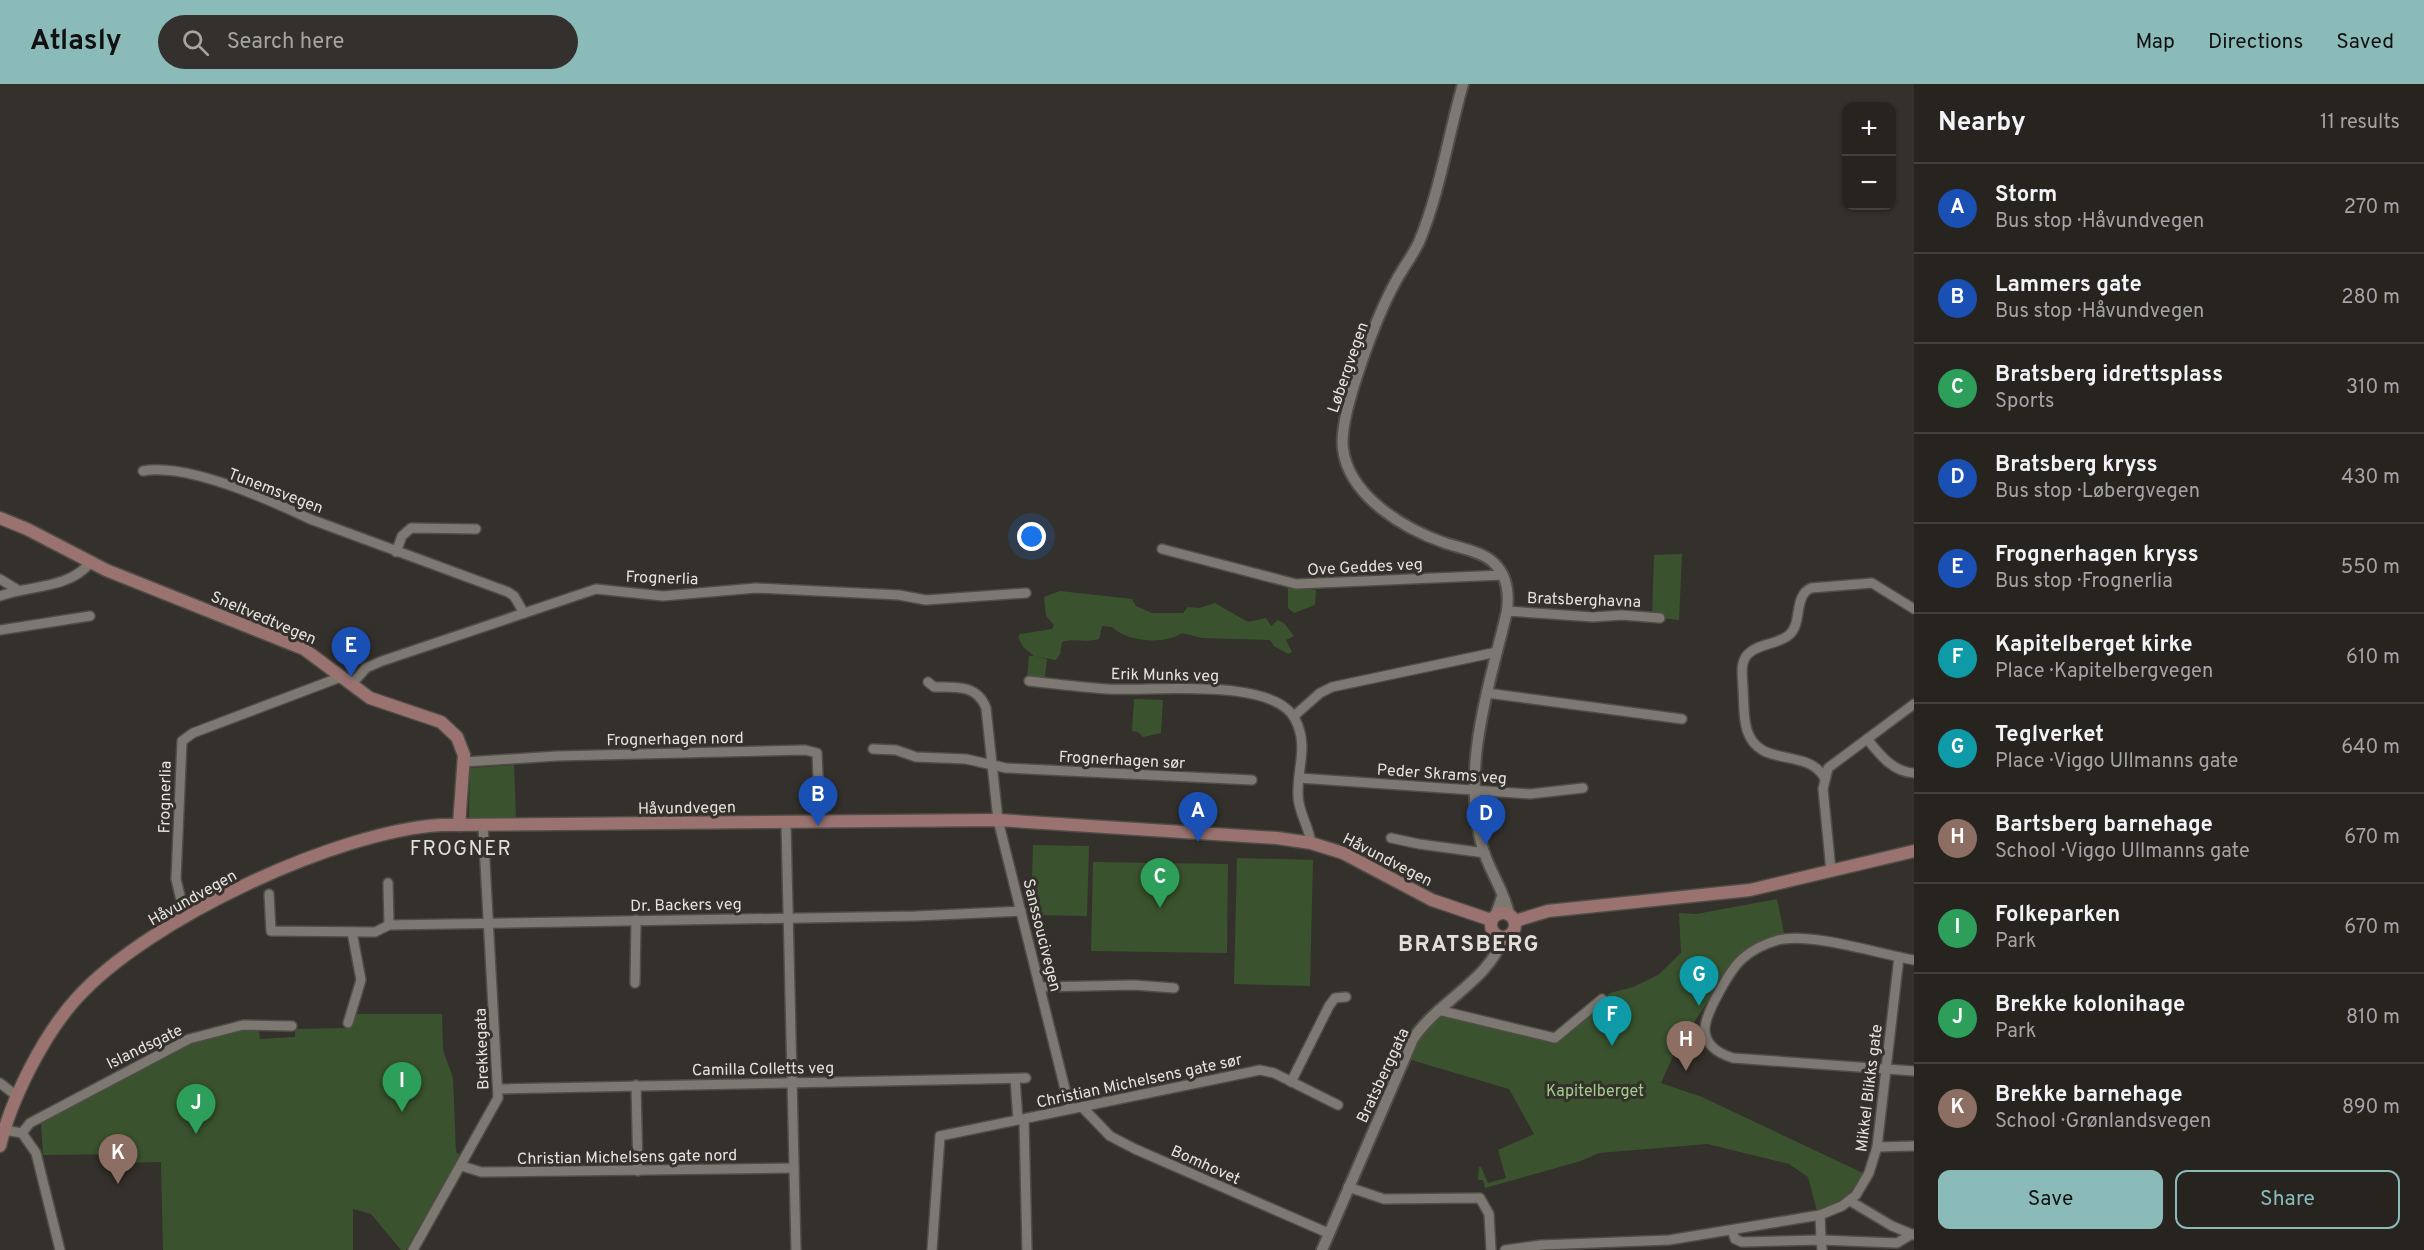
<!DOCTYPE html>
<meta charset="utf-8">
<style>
body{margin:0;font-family:Overpass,sans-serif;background:#33302d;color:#f1f3f6}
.controls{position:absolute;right:18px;top:18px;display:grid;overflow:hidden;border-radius:12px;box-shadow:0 2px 4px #0004}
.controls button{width:54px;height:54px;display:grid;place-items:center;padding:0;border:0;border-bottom:2px solid #43413e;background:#272420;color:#f1f3f6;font:30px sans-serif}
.you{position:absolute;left:1032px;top:453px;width:21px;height:21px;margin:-15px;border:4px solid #fff;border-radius:50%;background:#1a73e8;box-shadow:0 0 0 9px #1a73e833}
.badge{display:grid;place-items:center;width:39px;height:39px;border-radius:50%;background:#8bbbb9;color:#fff;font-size:20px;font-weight:700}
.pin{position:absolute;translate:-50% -50px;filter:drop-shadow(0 2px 3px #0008)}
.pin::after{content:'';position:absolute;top:32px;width:21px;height:18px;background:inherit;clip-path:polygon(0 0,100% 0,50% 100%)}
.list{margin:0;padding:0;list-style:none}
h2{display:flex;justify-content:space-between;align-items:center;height:78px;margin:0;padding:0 24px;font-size:26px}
h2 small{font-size:20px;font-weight:400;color:#a4a4a5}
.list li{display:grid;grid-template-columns:39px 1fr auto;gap:18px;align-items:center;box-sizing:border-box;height:90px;padding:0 24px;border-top:2px solid #43413e}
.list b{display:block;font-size:22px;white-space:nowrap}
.list p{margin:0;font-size:20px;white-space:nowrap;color:#a4a4a5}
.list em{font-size:20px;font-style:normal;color:#a4a4a5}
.actions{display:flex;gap:12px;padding:18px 24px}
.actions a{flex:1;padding:14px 0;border:2px solid #8bbbb9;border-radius:12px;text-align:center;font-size:21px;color:#8bbbb9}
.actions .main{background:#8bbbb9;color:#111}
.icon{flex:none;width:33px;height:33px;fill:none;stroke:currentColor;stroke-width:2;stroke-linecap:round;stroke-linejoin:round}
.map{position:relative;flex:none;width:1914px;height:1166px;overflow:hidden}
header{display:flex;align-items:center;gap:36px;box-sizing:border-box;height:84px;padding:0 30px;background:#8bbbb9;color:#111}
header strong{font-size:28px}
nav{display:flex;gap:33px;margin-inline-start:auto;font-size:21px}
.search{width:420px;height:54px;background:#33302d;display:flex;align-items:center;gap:15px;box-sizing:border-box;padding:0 21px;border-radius:33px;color:#a4a4a5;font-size:22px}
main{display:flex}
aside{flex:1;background:#272420}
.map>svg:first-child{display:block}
</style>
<header>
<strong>Atlasly</strong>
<div class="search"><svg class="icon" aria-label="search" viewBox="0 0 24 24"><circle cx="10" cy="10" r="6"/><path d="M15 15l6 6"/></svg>Search here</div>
<nav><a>Map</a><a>Directions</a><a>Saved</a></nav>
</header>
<main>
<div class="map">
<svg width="1914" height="1166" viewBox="0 0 1914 1166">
<rect width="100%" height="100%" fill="#34302b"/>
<g fill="#3a532e">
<polygon points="1682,470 1679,536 1652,533 1654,471"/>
<polygon points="1288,502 1316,506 1315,521 1294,529 1288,524"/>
<path d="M1060,507l72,8 4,7 16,7h31l5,-6 11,1 16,-5 33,19 18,-4 5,8 7,-6 6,3 10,13 -8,4 6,12 -4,2 -14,-8 -4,-6 -68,-2 -20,-5c-17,12 -55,9 -70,-6l-10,-1 -3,13c-11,4 -24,-1 -37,3l-2,12 -4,6 -22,-4 13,3 -2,18 -4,3 -14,-1 2,-23h5l-11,-9 -5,-10 2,-3 32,-5 2,-4 -8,-9 -2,-19z"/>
<polygon points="1134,615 1163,616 1161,649 1143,653 1138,648 1132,647"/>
<polygon points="514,681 516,733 469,735 470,684"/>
<polygon points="1033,761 1089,762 1087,832 1031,831"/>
<polygon points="1237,774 1313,776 1310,902 1234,900"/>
<polygon points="1093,778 1228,780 1227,869 1091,867"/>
<path d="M1777,815l7,34 -34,15 -13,10 -49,73 -11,6 -5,13 2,4 -13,29 41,14 163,77c-14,20 -25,29 -48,37l-9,-34 -19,-13 -82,-20 -108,9 -18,8 -96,27 -2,-8h-5l1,-13h2l7,16 18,-5 -8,-28 36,-16 -25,-45 -101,-30 9,-20 25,-27 119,24 49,-43 23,-6 25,-12 23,-22 -2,-40 17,1z"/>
<path d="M347,930h95l1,36 10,28 3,74 4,3 -54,95h-5l-30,-36 -18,-5v41h-190l-2,-88 -35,1 -1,-9 -82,1 -2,-33c64,-34 146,-92 218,-93l1,10 35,-2v-8l52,-1z"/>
</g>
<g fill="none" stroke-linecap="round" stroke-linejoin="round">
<defs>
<g id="minor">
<path d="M143,387c44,-8 127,29 167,48l198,73 6,4 10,17"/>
<polyline points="1162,465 1296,500 1503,491"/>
<polyline points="396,468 402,452 411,444 476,445"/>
<polyline points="0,495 18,506"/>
<path d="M0,512c31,-11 68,-7 90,-33"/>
<polyline points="1507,527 1593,533 1622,531 1660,534"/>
<polyline points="0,546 90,532"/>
<path d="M1029,597c26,3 52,6 78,8 42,3 166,-13 188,30 14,27 2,48 3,76 0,17 11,31 13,48"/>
<path d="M928,598l6,5c21,0 43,-3 52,21l12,112 72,289"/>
<polyline points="351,601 366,584 382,577 596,505 663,512 756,504 899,511 926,516 1026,509"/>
<polyline points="1487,609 1682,635"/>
<polyline points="1294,632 1320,609 1332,603 1497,568"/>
<path d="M1867,655c13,16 26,33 47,34"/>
<polyline points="873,665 896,666 916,673 966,675 1006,684 1252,696"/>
<polyline points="464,678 557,672 805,666 817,669 820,738"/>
<path d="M1824,693c-18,-30 -65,-8 -77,-47 -4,-13 -3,-27 -4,-41 0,-11 -4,-26 5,-35 11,-11 29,-9 41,-19 14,-12 4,-39 22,-47l61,-5 42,26"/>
<polyline points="1299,694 1530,710 1583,704"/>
<polyline points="786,739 796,1166"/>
<polyline points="1391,754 1419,760 1485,769"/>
<polyline points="1831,787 1823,705 1828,684 1914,620"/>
<polyline points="388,799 389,841"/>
<polyline points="269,810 271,847 375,848 389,841 916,832 1021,827"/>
<polyline points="185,833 176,795 182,657 193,649 341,593"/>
<path d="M1914,876c-34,-6 -104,-28 -136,-20 -14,4 -26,10 -36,19 -12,11 -39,57 -37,73 2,15 15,22 28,26l181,13"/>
<polyline points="635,899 636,836"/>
<polyline points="1040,903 1134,901 1174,904"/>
<polyline points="1438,926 1555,954 1602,915"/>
<polyline points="348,939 361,896 352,848"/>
<polyline points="1015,995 1018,1036"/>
<polyline points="1291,998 1329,922 1335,914 1346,913"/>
<polyline points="0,999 18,1013"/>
<polyline points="636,1001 638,1087"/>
<polyline points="499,1005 1026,994"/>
<polyline points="1082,1023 1110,1052 1135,1065 1328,1149"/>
<polyline points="1024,1035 1027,1166"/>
<polyline points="4,1046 22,1049 36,1069 60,1166"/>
<polyline points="22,1049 30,1039 189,955 243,941 292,942"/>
<polyline points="1877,1063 1914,1062"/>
<polyline points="462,1082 481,1088 794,1084"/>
<polyline points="1348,1103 1384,1115 1480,1114 1489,1130 1491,1166"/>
<polyline points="1850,1117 1892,1142 1914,1151"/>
<polyline points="1820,1131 1821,1156 1897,1159 1912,1150"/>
<polyline points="1732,1146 1735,1155 1742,1158 1821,1156 1822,1166"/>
<polyline points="413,1166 498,1014 483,742"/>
<polyline points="932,1166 940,1052 1260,986 1274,989 1338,1021"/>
<polyline points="1505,1166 1541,1161 1669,1156 1820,1131 1842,1122 1856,1111 1869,1089 1877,1063 1899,873"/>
</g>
<g id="tertiary">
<path d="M1463,0c-15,52 -23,108 -44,158 -6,13 -16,26 -23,39 -18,32 -58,134 -53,168 6,47 61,80 102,94 15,5 39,9 50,21 13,13 14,30 12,47 -18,77 -46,155 -25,235 6,23 22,44 27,68"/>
<polyline points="1496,830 1502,813"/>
<path d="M1322,1166l91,-211c23,-36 79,-61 90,-102"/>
</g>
<g id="secondary">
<polyline points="0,434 27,445 106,486 304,565 370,614 441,638 457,653 464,671 459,741"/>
<circle cx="1503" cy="841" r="12"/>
<polyline points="1515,837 1548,827 1750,806 1914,767"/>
<path d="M0,1062c11,-47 44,-112 77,-148 70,-78 260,-167 364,-173l557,-5 279,18 34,5 32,10 89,47 59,20"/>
</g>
</defs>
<use href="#minor" stroke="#504d48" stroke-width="12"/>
<use href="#tertiary" stroke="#504d48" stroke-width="14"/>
<use href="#secondary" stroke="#504d48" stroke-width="15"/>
<use href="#minor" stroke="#7d7872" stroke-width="9"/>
<use href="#tertiary" stroke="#7d7872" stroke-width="10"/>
<use href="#secondary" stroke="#9a7371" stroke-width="12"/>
</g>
<g text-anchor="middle" stroke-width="6" stroke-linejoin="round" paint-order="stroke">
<g font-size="16" fill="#e5e2df" stroke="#34302b">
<text transform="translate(1347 283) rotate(-71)" y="6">Løbergvegen</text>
<text transform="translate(276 406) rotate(21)" y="6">Tunemsvegen</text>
<text transform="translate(1365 482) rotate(-3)" y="6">Ove Geddes veg</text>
<text transform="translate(662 493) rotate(2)" y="6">Frognerlia</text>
<text transform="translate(1584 515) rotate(2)" y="6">Bratsberghavna</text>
<text transform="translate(264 533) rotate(23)" y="6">Sneltvedtvegen</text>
<text transform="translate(1165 590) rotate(1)" y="6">Erik Munks veg</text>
<text transform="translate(675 654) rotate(-1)" y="6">Frognerhagen nord</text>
<text transform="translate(1122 675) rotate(3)" y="6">Frognerhagen sør</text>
<text transform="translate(1442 689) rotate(4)" y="6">Peder Skrams veg</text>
<text transform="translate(164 713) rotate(-89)" y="6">Frognerlia</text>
<text transform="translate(687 723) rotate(-1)" y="6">Håvundvegen</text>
<text transform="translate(1388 775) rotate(27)" y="6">Håvundvegen</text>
<text transform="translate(192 813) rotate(-29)" y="6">Håvundvegen</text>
<text transform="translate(686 820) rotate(-1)" y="6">Dr. Backers veg</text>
<text transform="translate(1043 851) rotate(76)" y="6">Sanssoucivegen</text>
<text transform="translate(144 962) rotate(-26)" y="6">Islandsgate</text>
<text transform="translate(481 965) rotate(-92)" y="6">Brekkegata</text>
<text transform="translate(763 984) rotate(-1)" y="6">Camilla Colletts veg</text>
<text transform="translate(1382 991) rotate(-65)" y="6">Bratsberggata</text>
<text transform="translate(1139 996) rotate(-12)" y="6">Christian Michelsens gate sør</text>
<text transform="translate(1868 1004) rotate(-83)" y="6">Mikkel Blikks gate</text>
<text transform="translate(627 1072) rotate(-1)" y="6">Christian Michelsens gate nord</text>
<text transform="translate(1206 1080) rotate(24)" y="6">Bomhovet</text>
</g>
<g font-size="16" fill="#a1ce8b" stroke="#34302b">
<text x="1595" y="1012">Kapitelberget</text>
</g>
<g font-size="20" letter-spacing="1.5" fill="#e5dfd9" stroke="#34302b">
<text x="461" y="771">FROGNER</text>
</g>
<g font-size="22" font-weight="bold" letter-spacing="1.5" fill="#e5dfd9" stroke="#34302b">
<text x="1469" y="867">BRATSBERG</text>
</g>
</g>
</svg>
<div class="controls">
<button>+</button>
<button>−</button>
</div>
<div class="you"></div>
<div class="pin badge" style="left:1198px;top:758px;background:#1a4fb4">A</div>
<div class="pin badge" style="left:818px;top:742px;background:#1a4fb4">B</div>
<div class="pin badge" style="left:1160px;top:824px;background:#2e9e5b">C</div>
<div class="pin badge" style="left:1486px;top:761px;background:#1a4fb4">D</div>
<div class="pin badge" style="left:351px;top:593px;background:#1a4fb4">E</div>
<div class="pin badge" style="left:1612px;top:962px;background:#0f9aa8">F</div>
<div class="pin badge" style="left:1699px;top:922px;background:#0f9aa8">G</div>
<div class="pin badge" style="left:1686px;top:987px;background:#8d6e63">H</div>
<div class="pin badge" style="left:402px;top:1028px;background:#2e9e5b">I</div>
<div class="pin badge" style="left:196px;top:1050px;background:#2e9e5b">J</div>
<div class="pin badge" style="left:118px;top:1100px;background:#8d6e63">K</div>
</div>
<aside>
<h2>Nearby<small>11 results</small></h2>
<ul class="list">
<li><span class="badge" style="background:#1a4fb4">A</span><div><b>Storm</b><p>Bus stop · Håvundvegen</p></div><em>270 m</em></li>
<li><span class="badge" style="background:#1a4fb4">B</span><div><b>Lammers gate</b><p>Bus stop · Håvundvegen</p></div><em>280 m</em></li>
<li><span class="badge" style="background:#2e9e5b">C</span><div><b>Bratsberg idrettsplass</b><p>Sports</p></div><em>310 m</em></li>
<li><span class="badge" style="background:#1a4fb4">D</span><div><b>Bratsberg kryss</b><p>Bus stop · Løbergvegen</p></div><em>430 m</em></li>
<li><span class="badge" style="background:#1a4fb4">E</span><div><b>Frognerhagen kryss</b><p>Bus stop · Frognerlia</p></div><em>550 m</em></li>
<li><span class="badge" style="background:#0f9aa8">F</span><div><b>Kapitelberget kirke</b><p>Place · Kapitelbergvegen</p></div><em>610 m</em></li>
<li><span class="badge" style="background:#0f9aa8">G</span><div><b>Teglverket</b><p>Place · Viggo Ullmanns gate</p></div><em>640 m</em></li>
<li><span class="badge" style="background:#8d6e63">H</span><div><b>Bartsberg barnehage</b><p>School · Viggo Ullmanns gate</p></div><em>670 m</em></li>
<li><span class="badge" style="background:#2e9e5b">I</span><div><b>Folkeparken</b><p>Park</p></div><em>670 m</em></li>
<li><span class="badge" style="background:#2e9e5b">J</span><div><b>Brekke kolonihage</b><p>Park</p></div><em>810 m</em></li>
<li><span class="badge" style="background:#8d6e63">K</span><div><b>Brekke barnehage</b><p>School · Grønlandsvegen</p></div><em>890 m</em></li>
</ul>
<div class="actions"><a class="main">Save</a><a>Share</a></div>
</aside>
</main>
